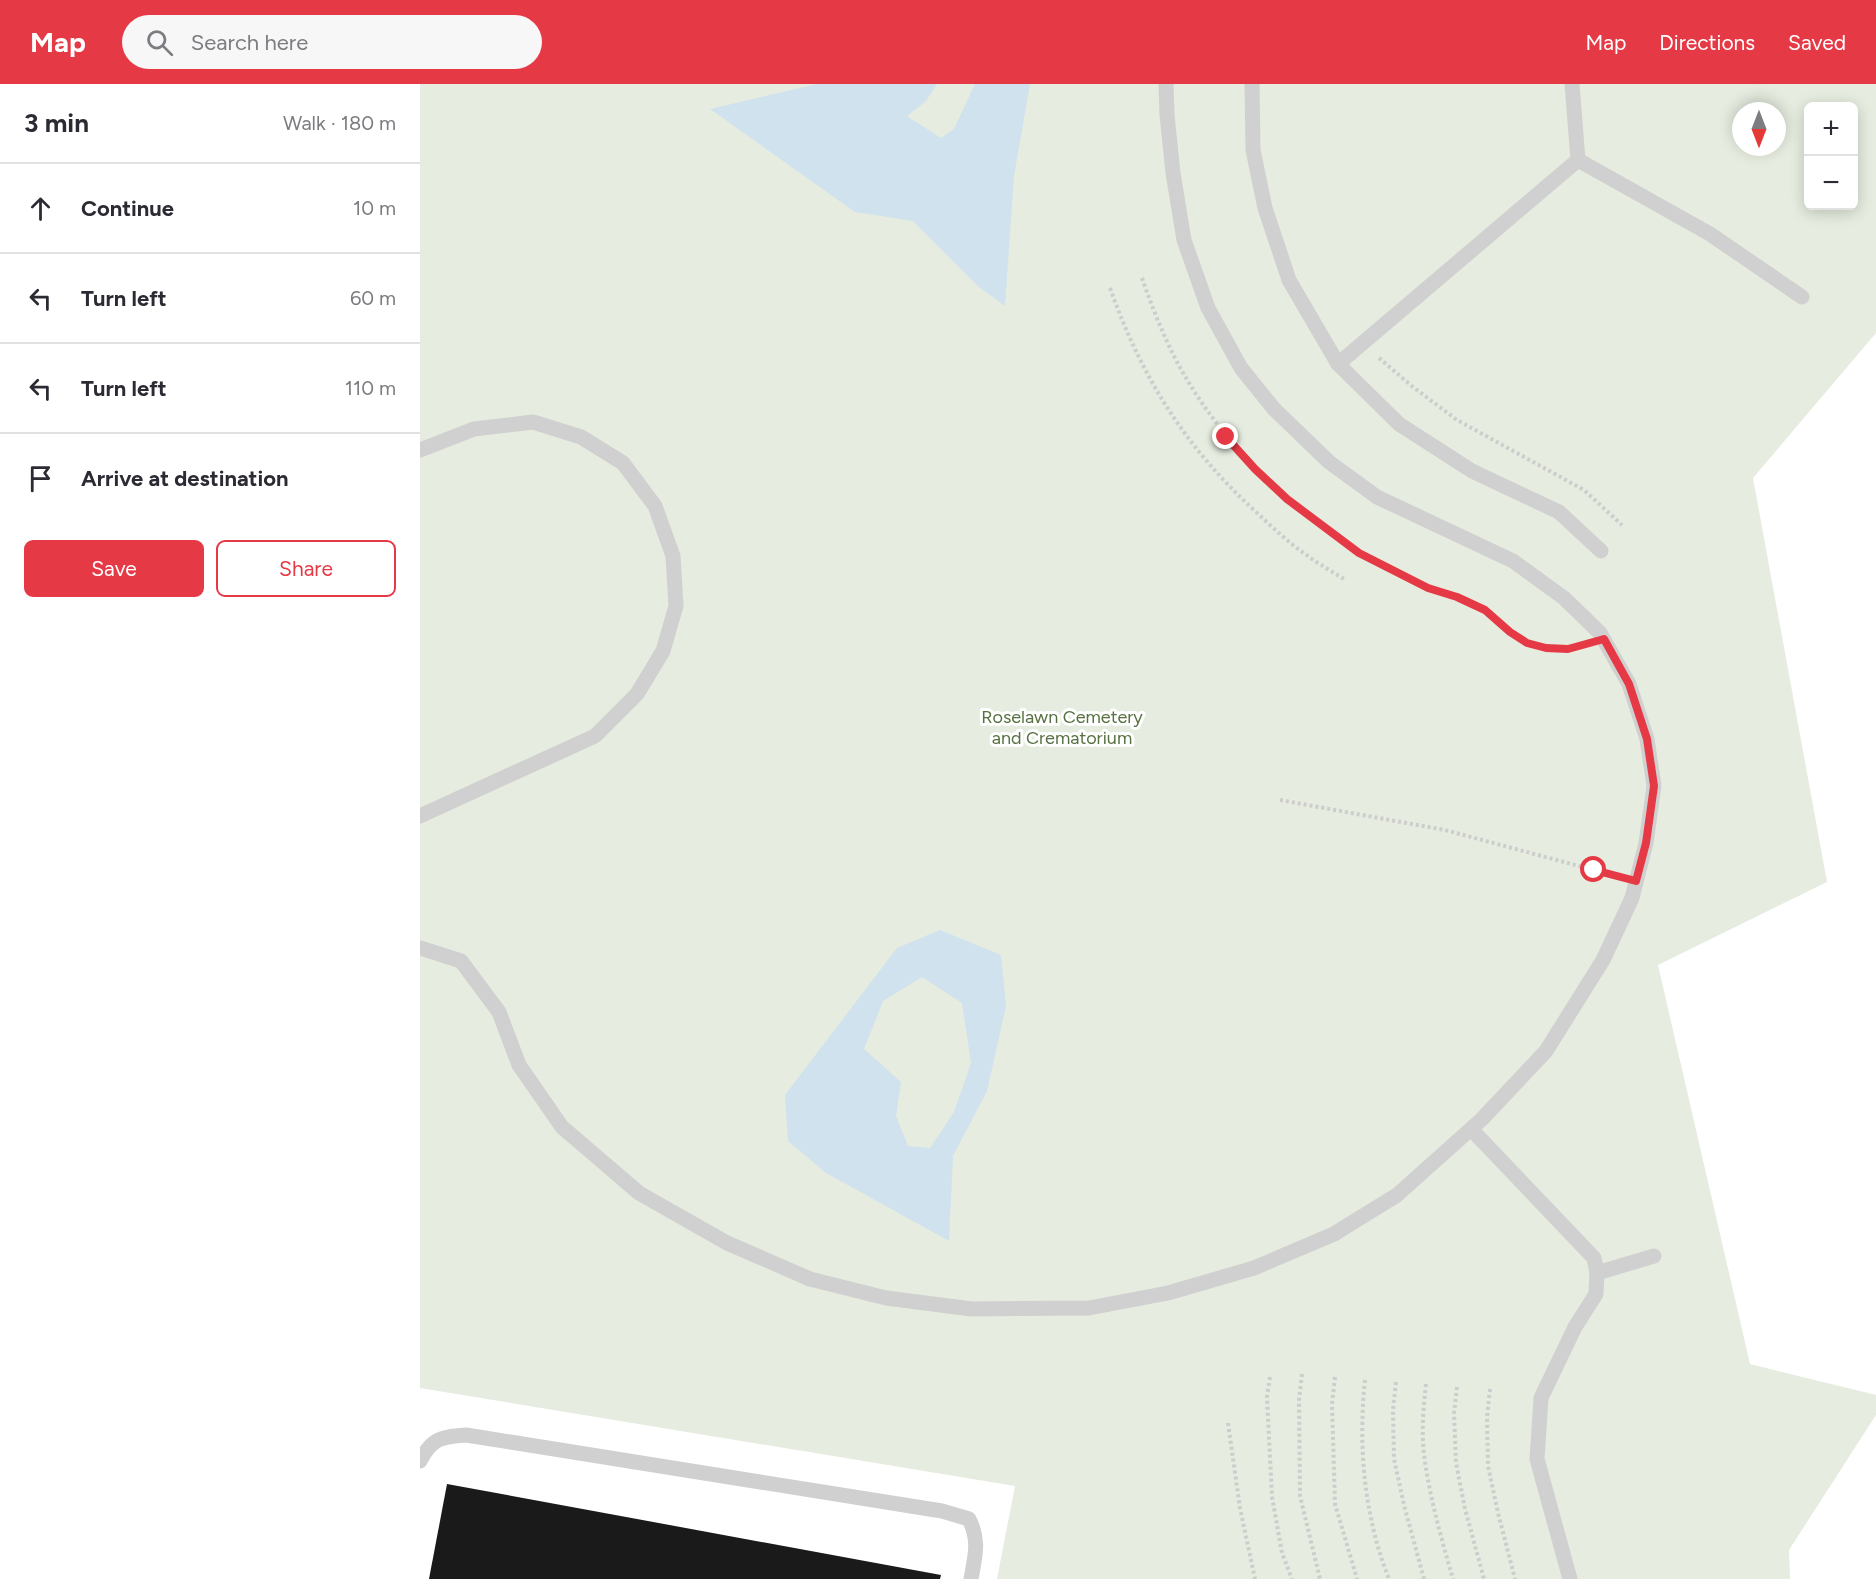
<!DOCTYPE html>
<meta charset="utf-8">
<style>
body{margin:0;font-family:Figtree,sans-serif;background:#f7f7f7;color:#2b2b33}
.controls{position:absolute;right:18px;top:18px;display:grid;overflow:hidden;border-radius:9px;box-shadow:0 3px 15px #0003}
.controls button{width:54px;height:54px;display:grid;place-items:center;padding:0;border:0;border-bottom:2px solid #e1e1e2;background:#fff;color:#2b2b33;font:30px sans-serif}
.compass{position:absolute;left:1312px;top:18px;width:54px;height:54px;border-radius:50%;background:#fff;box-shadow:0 3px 15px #0003;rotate:180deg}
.stop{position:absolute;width:18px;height:18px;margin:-14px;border:4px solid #e63946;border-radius:50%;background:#fff}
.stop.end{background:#e63946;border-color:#fff;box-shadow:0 2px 6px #0008}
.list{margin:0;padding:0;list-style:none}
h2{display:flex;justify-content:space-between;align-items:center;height:78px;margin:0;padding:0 24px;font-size:26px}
h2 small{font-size:20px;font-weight:400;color:#7c7c81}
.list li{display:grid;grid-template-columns:39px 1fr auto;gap:18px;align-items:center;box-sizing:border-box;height:90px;padding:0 24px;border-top:2px solid #e1e1e2}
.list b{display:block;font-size:22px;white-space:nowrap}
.list em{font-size:20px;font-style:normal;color:#7c7c81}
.actions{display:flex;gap:12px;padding:18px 24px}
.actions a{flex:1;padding:14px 0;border:2px solid #e63946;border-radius:9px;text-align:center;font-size:21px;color:#e63946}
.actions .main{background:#e63946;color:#fff}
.icon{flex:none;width:33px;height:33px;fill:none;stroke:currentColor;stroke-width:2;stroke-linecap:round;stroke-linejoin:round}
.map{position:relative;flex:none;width:1456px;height:1495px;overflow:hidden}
header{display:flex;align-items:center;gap:36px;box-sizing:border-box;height:84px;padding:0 30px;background:#e63946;color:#fff}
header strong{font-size:28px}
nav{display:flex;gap:33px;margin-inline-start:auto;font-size:21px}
.search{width:420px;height:54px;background:#f7f7f7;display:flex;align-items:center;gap:15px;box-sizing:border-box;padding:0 21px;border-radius:33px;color:#7c7c81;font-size:22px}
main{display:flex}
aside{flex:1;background:#fff}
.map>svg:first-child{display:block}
</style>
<header>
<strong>Map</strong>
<div class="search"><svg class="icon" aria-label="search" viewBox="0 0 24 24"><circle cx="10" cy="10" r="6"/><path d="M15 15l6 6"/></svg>Search here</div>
<nav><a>Map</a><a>Directions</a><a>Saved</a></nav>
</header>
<main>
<aside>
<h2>3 min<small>Walk · 180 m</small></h2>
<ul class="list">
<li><svg class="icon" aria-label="ahead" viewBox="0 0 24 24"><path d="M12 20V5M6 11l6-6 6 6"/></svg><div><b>Continue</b></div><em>10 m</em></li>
<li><svg class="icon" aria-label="left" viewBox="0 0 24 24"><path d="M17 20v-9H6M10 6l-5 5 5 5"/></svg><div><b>Turn left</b></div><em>60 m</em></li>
<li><svg class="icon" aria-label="left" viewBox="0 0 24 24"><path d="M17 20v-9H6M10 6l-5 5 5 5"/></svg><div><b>Turn left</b></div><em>110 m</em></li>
<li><svg class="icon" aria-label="arrive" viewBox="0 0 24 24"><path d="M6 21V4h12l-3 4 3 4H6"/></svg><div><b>Arrive at destination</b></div></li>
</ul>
<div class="actions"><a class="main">Save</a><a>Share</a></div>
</aside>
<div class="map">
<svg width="1456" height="1495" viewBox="0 0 1456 1495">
<rect width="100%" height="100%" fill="#fff"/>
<path fill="#e6ecdf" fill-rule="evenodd" d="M0,0h1456v249l-123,145 74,404 -169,83 92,399 126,31v20l-87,135 1,29h-793l18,-93 -595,-98zM1388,22h46v100h-46zM1321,27h36v36h-36z"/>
<g fill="#cfe2ee" fill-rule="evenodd">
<polygon points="397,0 517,0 506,17 487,32 521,54 534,45 555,0 610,0 594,92 585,222 559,203 493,137 435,128 290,25"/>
<path d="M520,846l61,25 5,51 -19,85 -34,65 -4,85 -123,-68 -38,-32 -3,-46 112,-147zM502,893l40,26 9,60 -17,49 -24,36 -22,-2 -12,-30 5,-34 -37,-33 19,-48z"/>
</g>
<polygon fill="#1a1a1a" points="27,1400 521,1491 520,1495 9,1495"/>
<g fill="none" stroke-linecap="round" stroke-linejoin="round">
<g stroke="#cdcdcd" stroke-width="4" stroke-dasharray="3 3" stroke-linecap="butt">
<path d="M722,194c10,29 21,57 35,84 35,65 85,119 144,163 13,10 26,21 41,29 21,12 42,24 65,33 18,8 37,12 55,21 11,5 18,17 27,24 21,17 48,20 74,13"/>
<path d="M690,204c32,90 75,159 146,224 16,15 32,30 49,42 12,9 26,17 39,25"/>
<polyline points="959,274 993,303 1037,336 1164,406 1202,441"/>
<polyline points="860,716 1025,746 1196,792"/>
<polyline points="882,1290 879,1316 880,1412 900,1495"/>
<polyline points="850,1293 847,1313 852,1413 862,1469 872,1495"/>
<polyline points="915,1293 912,1320 915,1420 937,1495"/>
<path d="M945,1296c-7,66 -1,136 24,199"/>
<polyline points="976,1298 973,1325 974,1375 984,1421 1004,1495"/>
<path d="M1006,1300c-3,26 -5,53 -1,78 6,40 17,79 28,117"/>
<polyline points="1037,1303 1034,1329 1036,1379 1045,1425 1064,1495"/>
<polyline points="1070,1305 1067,1333 1068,1382 1078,1429 1095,1495"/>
<polyline points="808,1339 820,1424 835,1495"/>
</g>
<g stroke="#d0d0d0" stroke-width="15">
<polyline points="832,0 833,66 845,124 869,196 918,280 979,340 1052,387 1139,428 1181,467"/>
<polyline points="1158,76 1290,150 1382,213"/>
<polyline points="918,280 1158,76 1152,0"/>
<polyline points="0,366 54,345 113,338 161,353 203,379 235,422 253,472 256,522 243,567 217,610 175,652 0,732"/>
<polyline points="0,864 41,877 79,928 99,981 142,1043 219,1109 307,1159 390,1195 466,1214 552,1225 669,1224 748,1209 834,1184 914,1150 977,1111 1062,1035 1126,967 1183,876 1212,814 1226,759 1234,702 1227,655 1209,600 1180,549 1144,514 1093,477 957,413 909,378 854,325 821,284 788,224 764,156 753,89 747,31 746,0"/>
<polyline points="1051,1045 1174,1174 1177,1189 1176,1210 1155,1243 1121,1314 1117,1375 1150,1495"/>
<polyline points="1177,1189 1234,1172"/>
<path d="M0,1377c12,-23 21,-24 46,-26l476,76 27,8c11,22 6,37 2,60"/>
</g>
</g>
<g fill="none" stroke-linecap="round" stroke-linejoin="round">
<polyline stroke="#e63946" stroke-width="8" points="806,353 835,385 867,415 939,469 1008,504 1037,513 1065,526 1090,548 1107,559 1126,564 1148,565 1184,555 1209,600 1227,655 1234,702 1226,759 1216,797 1174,786"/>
</g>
<g text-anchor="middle" stroke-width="6" stroke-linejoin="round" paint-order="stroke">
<g font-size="18" fill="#56703f" stroke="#fff">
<text x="642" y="639">Roselawn Cemetery<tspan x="642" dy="21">and Crematorium</tspan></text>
</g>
</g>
</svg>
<div class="controls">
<button>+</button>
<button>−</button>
</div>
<svg class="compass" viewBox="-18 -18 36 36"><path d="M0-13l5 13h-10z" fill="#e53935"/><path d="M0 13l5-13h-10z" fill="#7c7c81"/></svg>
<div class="stop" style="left:1174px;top:786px"></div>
<div class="stop end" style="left:806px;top:353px"></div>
</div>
</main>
